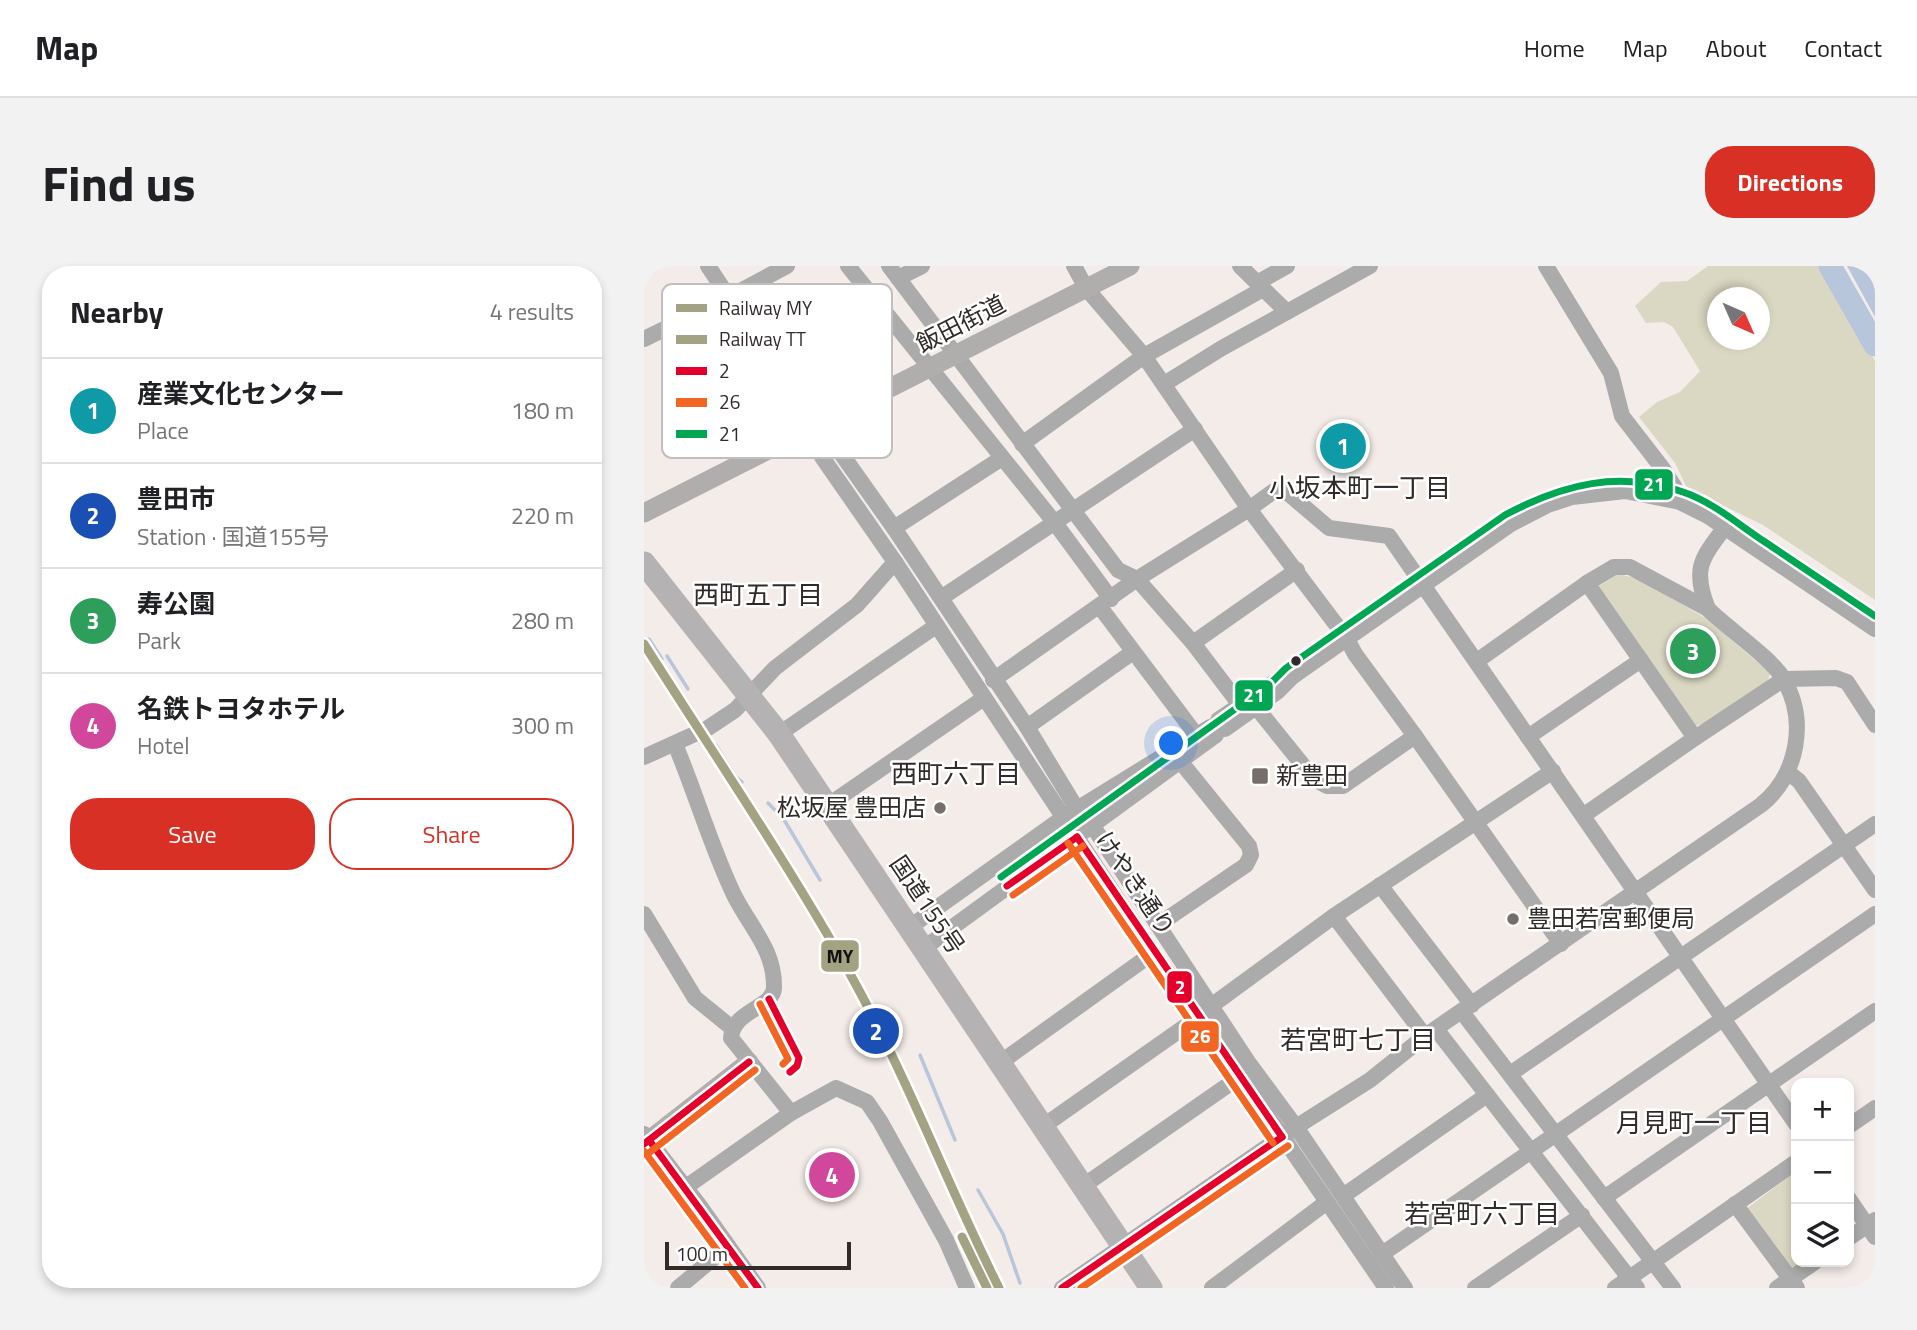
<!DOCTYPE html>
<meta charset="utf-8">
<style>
body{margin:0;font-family:"Titillium Web","Noto Sans JP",sans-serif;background:#f2f2f2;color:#202124}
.controls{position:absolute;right:21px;bottom:21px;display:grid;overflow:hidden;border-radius:14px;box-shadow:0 4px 10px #0003}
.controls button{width:63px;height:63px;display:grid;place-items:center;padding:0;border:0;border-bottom:2px solid #e0e0e0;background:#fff;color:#202124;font:35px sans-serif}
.compass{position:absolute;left:1063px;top:21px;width:63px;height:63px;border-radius:50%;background:#fff;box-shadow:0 4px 10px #0003;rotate:135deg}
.scale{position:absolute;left:21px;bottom:18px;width:186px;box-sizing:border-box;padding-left:7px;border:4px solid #302a28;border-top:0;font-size:19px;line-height:24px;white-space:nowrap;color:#302a28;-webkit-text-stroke:5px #fff;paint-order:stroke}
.you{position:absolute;left:528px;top:478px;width:24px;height:24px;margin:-18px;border:5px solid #fff;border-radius:50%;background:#1a73e8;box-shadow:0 0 0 10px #1a73e833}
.badge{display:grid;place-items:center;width:46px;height:46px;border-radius:50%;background:#d93025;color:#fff;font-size:23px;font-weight:700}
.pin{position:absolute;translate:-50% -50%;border:4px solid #fff;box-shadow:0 2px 7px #0006}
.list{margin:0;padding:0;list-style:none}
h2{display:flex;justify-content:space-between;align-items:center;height:91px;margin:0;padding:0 28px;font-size:30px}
h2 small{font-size:23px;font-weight:400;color:#757577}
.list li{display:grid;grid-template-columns:46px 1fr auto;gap:21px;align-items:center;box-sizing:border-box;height:105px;padding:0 28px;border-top:2px solid #e0e0e0}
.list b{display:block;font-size:26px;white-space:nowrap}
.list p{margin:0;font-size:23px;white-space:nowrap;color:#757577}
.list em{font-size:23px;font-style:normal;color:#757577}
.actions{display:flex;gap:14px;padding:21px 28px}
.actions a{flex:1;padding:16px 0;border:2px solid #d93025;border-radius:28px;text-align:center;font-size:24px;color:#d93025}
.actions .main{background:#d93025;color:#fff}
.icon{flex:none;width:38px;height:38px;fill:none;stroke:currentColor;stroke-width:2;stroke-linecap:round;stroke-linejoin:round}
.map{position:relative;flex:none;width:1231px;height:1022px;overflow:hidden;border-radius:28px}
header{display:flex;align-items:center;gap:42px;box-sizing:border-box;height:98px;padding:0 35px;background:#fff;border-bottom:2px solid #e0e0e0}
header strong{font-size:33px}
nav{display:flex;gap:38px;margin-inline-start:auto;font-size:24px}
.intro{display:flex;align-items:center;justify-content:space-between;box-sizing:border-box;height:168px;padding:0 42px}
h1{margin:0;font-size:49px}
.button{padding:18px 32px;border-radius:28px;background:#d93025;color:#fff;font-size:24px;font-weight:700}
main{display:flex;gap:42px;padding:0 42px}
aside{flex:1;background:#fff;border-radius:28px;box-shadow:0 4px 10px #0003}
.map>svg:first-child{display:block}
</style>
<header>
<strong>Map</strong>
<nav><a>Home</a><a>Map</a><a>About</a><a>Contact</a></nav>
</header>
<div class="intro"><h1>Find us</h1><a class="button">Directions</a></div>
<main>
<aside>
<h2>Nearby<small>4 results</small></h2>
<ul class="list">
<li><span class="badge" style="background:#0f9aa8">1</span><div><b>産業文化センター</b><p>Place</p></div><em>180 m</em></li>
<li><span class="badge" style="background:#1a4fb4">2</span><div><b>豊田市</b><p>Station · 国道155号</p></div><em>220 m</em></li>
<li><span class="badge" style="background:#2e9e5b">3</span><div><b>寿公園</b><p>Park</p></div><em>280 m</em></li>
<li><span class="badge" style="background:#d1479c">4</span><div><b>名鉄トヨタホテル</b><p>Hotel</p></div><em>300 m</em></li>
</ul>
<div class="actions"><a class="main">Save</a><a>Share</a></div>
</aside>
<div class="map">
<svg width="1231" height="1022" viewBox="0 0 1231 1022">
<rect width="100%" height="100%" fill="#f4ece8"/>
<g fill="#dad8c2" fill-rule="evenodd">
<path d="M1064,0h114l53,95v239l-112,-75 -76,-37 -12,-25 -36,-46 18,-15 23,-10 20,-21 -27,-44 -9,-5 -18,1 -11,-17 26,-24 26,-1zM1073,32h42v42h-42z"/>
<polygon points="974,308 995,313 1063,353 1126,407 1124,415 1061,457 1051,460 953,321"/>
<polygon points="1152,905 1152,996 1165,996 1148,1008 1101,944"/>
</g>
<polygon fill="#b8c6db" points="1203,0 1231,0 1231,51"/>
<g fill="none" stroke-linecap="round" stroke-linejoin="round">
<g stroke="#b8c6db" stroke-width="3.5">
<polyline points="5,373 18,393"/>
<polyline points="23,390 44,423"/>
<polyline points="37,427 48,443"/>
<polyline points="72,479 91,510 98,516"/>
<polyline points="124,537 139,552 176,614"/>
<polyline points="276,789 311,874"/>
<polyline points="334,924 359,968 376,1017"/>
</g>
<polyline stroke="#b8c6db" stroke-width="23" points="1186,0 1231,79"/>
<g stroke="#ababac" stroke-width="16">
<polyline points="64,0 171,161 189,176 250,262 383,461 434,545 448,559 604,796 652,861 761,1022"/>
<polyline points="204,0 411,257 467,333"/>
<polyline points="245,0 474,304 493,313 549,377 596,439"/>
<polyline points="430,0 442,22 500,90 605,243 703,373 711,388 771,470 917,678"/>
<polyline points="596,0 643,46"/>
<polyline points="902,0 967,107 978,150 1019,203 1030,220 1036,236"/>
<polyline points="254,12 278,0"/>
<polyline points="613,17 643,0"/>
<polyline points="0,73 70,39 143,0"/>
<polyline points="520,118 578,82 726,0"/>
<polyline points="171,161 178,191 251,296 509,687 556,750 742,1022"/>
<polyline points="378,178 500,90 619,23"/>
<polyline points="250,262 358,192"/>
<polyline points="943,317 1051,472"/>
<polyline points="297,332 551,163"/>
<polyline points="456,341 553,470"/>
<polyline points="549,377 653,304"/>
<polyline points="833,395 943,317 970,301 986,301 1064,343"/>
<polyline points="349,414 493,313 605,243 630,225 639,223 685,262 745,270 1152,858"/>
<polyline points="612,441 670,513 683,520 699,520 771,470"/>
<polyline points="574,454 632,415"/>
<polyline points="383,461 489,386"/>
<polyline points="581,463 633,426 648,411 867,258 904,239 928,231 981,225 1036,236 1064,250 1231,363"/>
<polyline points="135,468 292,360"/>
<polyline points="884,471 997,394"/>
<path d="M31,478c21,50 36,103 59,151 16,32 41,55 40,93 -1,20 -41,22 -43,50l60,75"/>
<polyline points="0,491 64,462 91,444 131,402 213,339 251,296"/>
<polyline points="1145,507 1155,515 1231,624"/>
<polyline points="183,540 340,432"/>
<polyline points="940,549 1051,472 1140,413 1192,412 1203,416 1231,459"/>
<polyline points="736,619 828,739"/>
<polyline points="0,648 51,732 88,762"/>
<polyline points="690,650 781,770"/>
<polyline points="514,659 602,599 607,589 605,580 536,495"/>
<polyline points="266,661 420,551 566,461"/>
<polyline points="280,682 572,469"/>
<polyline points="567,740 690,650 909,505"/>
<polyline points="818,746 1029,1022"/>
<polyline points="792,763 993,1022"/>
<polyline points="357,796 509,687"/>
<polyline points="866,808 1231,558"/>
<polyline points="1205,860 1231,842"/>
<polyline points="398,861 556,750"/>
<polyline points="0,868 55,939 114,1022"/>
<polyline points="439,920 597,810"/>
<polyline points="42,921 147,847 192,822 223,836 236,855 302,974 323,1022"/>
<polyline points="699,930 843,829"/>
<polyline points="960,932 1231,745"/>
<polyline points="1205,933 1231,971"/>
<polyline points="1091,938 1153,1022"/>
<polyline points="1205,972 1231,954"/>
<polyline points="738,988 1231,648"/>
<polyline points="34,1022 84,980"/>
<path d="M418,1022l234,-161 74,-47 55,-44 336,-231c37,-30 47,-85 22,-127 -13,-21 -56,-50 -75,-69 -16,-40 -7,-50 17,-82"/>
<polyline points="568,1022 683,936"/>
<polyline points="831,1022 938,949"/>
<polyline points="971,1022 1152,896"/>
<polyline points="1133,1022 1171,996"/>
</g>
<g stroke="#b0aead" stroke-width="19">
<polyline points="0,247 486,0"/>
<polyline points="0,878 105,796"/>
</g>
<polyline stroke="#b4b2b2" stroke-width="23" points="0,297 135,468 507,1022"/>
<defs>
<g id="bus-1">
<polyline points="433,571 638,871"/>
<polyline points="363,620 433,571"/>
<polyline points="125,733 155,792 153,800 146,806"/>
<polyline points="5,874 114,1022"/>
<polyline points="0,878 105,796"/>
<polyline points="418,1022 638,871"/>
</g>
<g id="bus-2">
<polyline points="424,577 629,877"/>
<polyline points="369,629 439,580"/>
<polyline points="116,738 144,793 139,798"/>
<polyline points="0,885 101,1022"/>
<polyline points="6,886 111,804"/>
<polyline points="437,1022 644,880"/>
</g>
<path id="bus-3" d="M357,611l269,-193 16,-16 219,-153c58,-31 114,-45 178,-23 30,10 56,33 82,50 37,25 73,49 110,74"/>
</defs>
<use href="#bus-1" stroke="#fff" stroke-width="12"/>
<use href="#bus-2" stroke="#fff" stroke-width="12"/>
<use href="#bus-3" stroke="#fff" stroke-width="12"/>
<use href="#bus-1" stroke="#e4002b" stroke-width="7"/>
<use href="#bus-2" stroke="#f26522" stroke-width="7"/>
<use href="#bus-3" stroke="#00a651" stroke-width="7"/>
<defs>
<path id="rail-1" d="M0,378c69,109 142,216 205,328 57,102 98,212 150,316"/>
<polyline id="rail-2" points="318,971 343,1022"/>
</defs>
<use href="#rail-1" stroke="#fff" stroke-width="14"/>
<use href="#rail-2" stroke="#fff" stroke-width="14"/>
<use href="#rail-1" stroke="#a3a384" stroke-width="9"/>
<use href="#rail-2" stroke="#a3a384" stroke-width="9"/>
</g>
<circle fill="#302a28" stroke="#fff" stroke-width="2.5" cx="652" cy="395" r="6"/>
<g fill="#756e6b" stroke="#fff" stroke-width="2.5">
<rect x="607" y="501" width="18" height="18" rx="3.5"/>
<circle cx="296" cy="542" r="7"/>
<circle cx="869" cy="653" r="7"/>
</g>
<g text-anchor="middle" stroke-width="5" stroke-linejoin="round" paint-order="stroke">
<g font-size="24" fill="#302a28" stroke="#fff">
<text transform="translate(317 58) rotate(-27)" y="8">飯田街道</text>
<text transform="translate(491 618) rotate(56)" y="8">けやき通り</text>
<text transform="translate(283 639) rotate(56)" y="8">国道155号</text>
</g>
<g font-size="24" fill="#302a28" stroke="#fff" text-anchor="start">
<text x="632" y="518">新豊田</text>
<text x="282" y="550" text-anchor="end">松坂屋 豊田店</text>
<text x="883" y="661">豊田若宮郵便局</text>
</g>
<g font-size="26" fill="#302a28" stroke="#fff">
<text x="716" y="231">小坂本町一丁目</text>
<text x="114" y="338">西町五丁目</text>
<text x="312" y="517">西町六丁目</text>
<text x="714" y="783">若宮町七丁目</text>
<text x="1050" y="866">月見町一丁目</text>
<text x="838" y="957">若宮町六丁目</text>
</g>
</g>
<rect x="18" y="18" width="230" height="174" rx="10" fill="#fff" stroke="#c1bfbe" stroke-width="2"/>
<rect x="32" y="38" width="31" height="8" fill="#a3a384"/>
<rect x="32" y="69" width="31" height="9" fill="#a3a384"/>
<rect x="32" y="101" width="31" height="8" fill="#e4002b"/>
<rect x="32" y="132" width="31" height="9" fill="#f26522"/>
<rect x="32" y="164" width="31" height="8" fill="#00a651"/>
<g font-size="19" fill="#302a28">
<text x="75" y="49">Railway MY</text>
<text x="75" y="80">Railway TT</text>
<text x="75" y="112">2</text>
<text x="75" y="143">26</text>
<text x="75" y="175">21</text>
</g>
<g stroke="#fff" stroke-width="2.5">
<rect x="990" y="202" width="40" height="33" rx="7" fill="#00a651"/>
<rect x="590" y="413" width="40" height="33" rx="7" fill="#00a651"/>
<rect x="176" y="673" width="40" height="34" rx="7" fill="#a3a384"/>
<rect x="522" y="704" width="27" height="34" rx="7" fill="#e4002b"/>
<rect x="536" y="754" width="40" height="33" rx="7" fill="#f26522"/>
</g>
<g font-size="19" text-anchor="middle" font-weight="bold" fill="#fff">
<text x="1010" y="225">21</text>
<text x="610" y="436">21</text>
<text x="536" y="728">2</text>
<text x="556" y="777">26</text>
</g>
<g font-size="19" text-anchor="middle" font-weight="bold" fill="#111">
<text x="196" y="697">MY</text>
</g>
</svg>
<div class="controls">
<button>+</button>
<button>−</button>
<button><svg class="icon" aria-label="layers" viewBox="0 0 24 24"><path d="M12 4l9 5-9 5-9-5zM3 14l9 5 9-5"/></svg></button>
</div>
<svg class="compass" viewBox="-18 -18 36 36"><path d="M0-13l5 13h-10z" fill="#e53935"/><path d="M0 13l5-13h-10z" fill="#757577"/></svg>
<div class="scale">100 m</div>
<div class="you"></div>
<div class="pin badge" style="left:699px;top:180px;background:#0f9aa8">1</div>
<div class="pin badge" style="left:232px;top:765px;background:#1a4fb4">2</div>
<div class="pin badge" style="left:1049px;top:385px;background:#2e9e5b">3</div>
<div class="pin badge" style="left:188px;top:909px;background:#d1479c">4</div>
</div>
</main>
